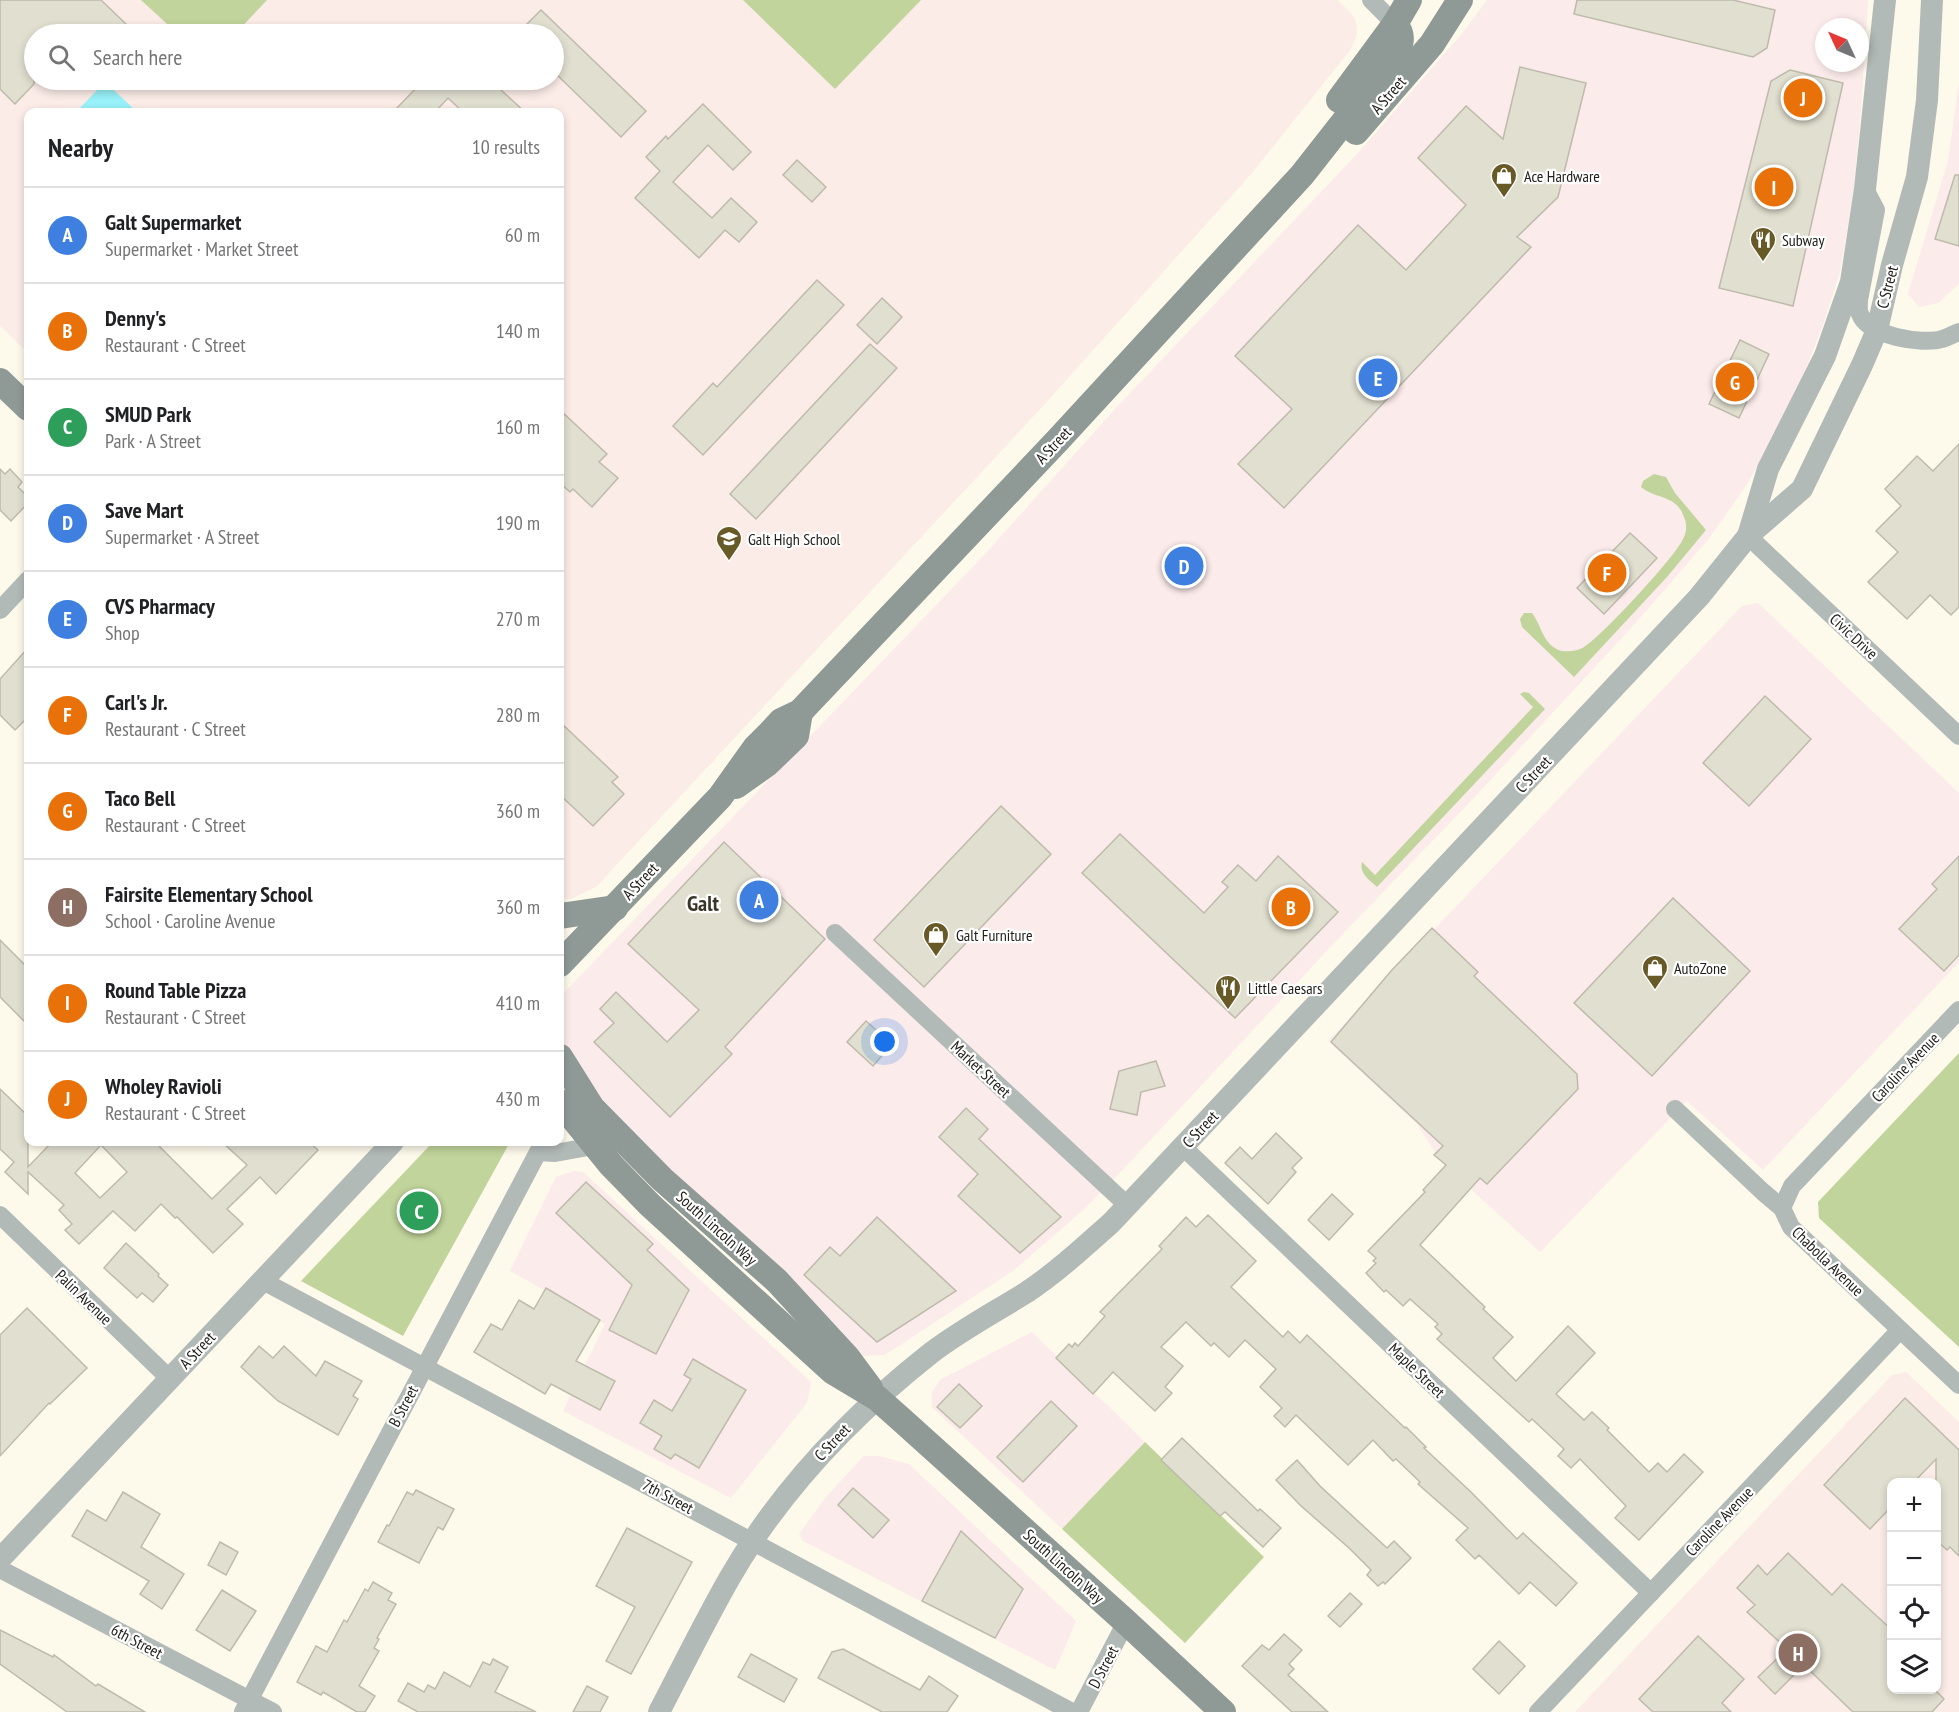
<!DOCTYPE html>
<meta charset="utf-8">
<style>
body{margin:0;font-family:"PT Sans Narrow",sans-serif;background:#f6f6f6;color:#202124}
.controls{position:absolute;right:18px;bottom:18px;display:grid;overflow:hidden;border-radius:12px;box-shadow:0 3px 9px #0003}
.controls button{width:54px;height:54px;display:grid;place-items:center;padding:0;border:0;border-bottom:2px solid #e0e0e0;background:#fff;color:#202124;font:30px sans-serif}
.compass{position:absolute;left:1815px;top:18px;width:54px;height:54px;border-radius:50%;background:#fff;box-shadow:0 3px 9px #0003;rotate:314deg}
.you{position:absolute;left:885px;top:1042px;width:21px;height:21px;margin:-15px;border:4px solid #fff;border-radius:50%;background:#1a73e8;box-shadow:0 0 0 9px #1a73e833}
.badge{display:grid;place-items:center;width:39px;height:39px;border-radius:50%;background:#685a27;color:#fff;font-size:20px;font-weight:700}
.pin{position:absolute;translate:-50% -50%;border:3px solid #fff;box-shadow:0 2px 6px #0006}
.list{margin:0;padding:0;list-style:none}
h2{display:flex;justify-content:space-between;align-items:center;height:78px;margin:0;padding:0 24px;font-size:26px}
h2 small{font-size:20px;font-weight:400;color:#757577}
.list li{display:grid;grid-template-columns:39px 1fr auto;gap:18px;align-items:center;box-sizing:border-box;height:96px;padding:0 24px;border-top:2px solid #e0e0e0}
.list b{display:block;font-size:22px;white-space:nowrap}
.list p{margin:0;font-size:20px;white-space:nowrap;color:#757577}
.list em{font-size:20px;font-style:normal;color:#757577}
.icon{flex:none;width:33px;height:33px;fill:none;stroke:currentColor;stroke-width:2;stroke-linecap:round;stroke-linejoin:round}
.map{position:relative;flex:none;width:1959px;height:1712px;overflow:hidden}
.search{position:absolute;background:#fff;box-shadow:0 3px 9px #0003;left:24px;top:24px;width:540px;height:66px;display:flex;align-items:center;gap:15px;box-sizing:border-box;padding:0 21px;border-radius:33px;color:#757577;font-size:22px}
.panel{position:absolute;background:#fff;box-shadow:0 3px 9px #0003;left:24px;top:108px;width:540px;height:1038px;border-radius:12px}
.map>svg:first-child{display:block}
</style>
<div class="map">
<svg width="1959" height="1712" viewBox="0 0 1959 1712">
<rect width="100%" height="100%" fill="#fdfaeb"/>
<g fill="#fcebeb" fill-rule="evenodd">
<path d="M1487,0h381l-7,110 -7,79 -14,83 -16,50 -26,68 -32,62 -22,37 -37,52 -75,86 -161,174 -137,142 -218,234 -35,35 -67,58 -129,85 -25,1 -74,-76 -155,-149 -46,-49 -25,-45v-40l427,-445 128,-143 243,-256 107,-123zM1824,27h36v36h-36z"/>
<polygon points="1959,83 1959,284 1938,303 1919,307 1908,294 1948,161"/>
<polygon points="1758,603 1959,793 1959,962 1763,1170 1687,1101 1540,1252 1442,1163 1417,1124 1328,1041 1742,606"/>
<polygon points="574,1171 583,1172 811,1382 807,1403 731,1498 563,1411 605,1324 510,1271 556,1177"/>
<polygon points="1032,1332 1145,1442 1062,1529 932,1407 932,1392 940,1380"/>
<polygon points="864,1456 879,1456 909,1464 1076,1621 1055,1670 803,1541 799,1534 826,1497"/>
</g>
<g fill="#fbece7" fill-rule="evenodd">
<path d="M0,0h1338l13,13 5,8 1,14 -6,14 -99,124 -209,233 -447,481 -25,12 -11,-1v-786h-532v241l-28,-27zM34,34h520v46h-520z"/>
<path d="M1906,1372l53,50v290h-384l317,-337zM1892,1482h44v208h-44z"/>
</g>
<g fill="#c1d49b">
<polygon points="141,0 267,0 235,34 178,34"/>
<polygon points="743,0 921,0 835,89"/>
<path d="M1654,474l12,3 9,16 31,37 -39,47 -93,100 -52,-50 -2,-8 4,-6h8c10,13 11,33 30,38 9,1 15,0 22,-4 17,-10 92,-91 99,-108 4,-7 4,-15 1,-22 -7,-22 -29,-18 -43,-30l2,-6z"/>
<path d="M1524,692l5,1 16,16 -168,178c-7,-7 -18,-13 -15,-25l13,13 158,-168 -13,-13z"/>
<polygon points="1959,1053 1959,1347 1819,1218 1818,1202"/>
<polygon points="433,1142 510,1142 403,1336 301,1281"/>
<polygon points="1145,1442 1264,1557 1185,1643 1062,1529"/>
</g>
<polygon fill="#99f1f9" points="105,82 134,109 130,112 76,112"/>
<g fill="#e1dfcf" stroke="#bebbac" stroke-width="1.5" fill-rule="evenodd">
<polygon points="0,0 101,0 127,25 117,34 34,34 34,84 15,104 0,89"/>
<polygon points="1577,0 1733,0 1775,10 1767,48 1753,57 1574,14"/>
<polygon points="541,10 646,111 621,137 554,72 554,34 517,34"/>
<polygon points="1520,67 1586,83 1558,197 1517,237 1531,247 1284,508 1238,464 1292,409 1235,356 1358,225 1406,270 1466,205 1418,158 1466,106 1503,139"/>
<polygon points="1790,70 1843,83 1793,306 1719,288 1771,81"/>
<polygon points="424,80 490,80 525,112 463,112 448,98 435,112 393,112"/>
<polygon points="703,104 751,152 733,170 708,145 673,182 712,218 731,198 757,222 739,242 725,230 699,258 635,198 660,171 646,157 666,136 668,139"/>
<polygon points="797,160 826,187 812,202 783,175"/>
<polygon points="1955,175 1959,175 1959,246 1935,239"/>
<polygon points="817,280 844,305 703,455 673,426 713,383 717,387"/>
<polygon points="882,298 902,317 877,344 857,325"/>
<polygon points="1740,340 1769,354 1739,418 1709,404"/>
<polygon points="870,344 897,368 756,519 730,494"/>
<polygon points="560,410 607,454 599,462 618,478 592,507 573,489 570,492 560,483"/>
<polygon points="1959,444 1959,607 1951,615 1930,595 1907,619 1868,582 1898,552 1876,531 1901,506 1885,489 1917,456 1933,471"/>
<polygon points="0,469 5,474 10,469 22,482 18,487 28,497 28,503 11,521 0,510"/>
<polygon points="1630,533 1657,558 1604,614 1577,588"/>
<polygon points="28,648 28,717 15,730 0,715 0,679"/>
<polygon points="1765,696 1811,739 1749,806 1703,763"/>
<polygon points="560,722 618,777 612,782 624,794 593,826 560,795"/>
<polygon points="1001,806 1051,854 924,987 874,940"/>
<polygon points="1120,834 1204,913 1228,887 1222,882 1238,865 1256,881 1278,856 1338,912 1235,1018 1082,873"/>
<polygon points="724,842 825,939 725,1047 732,1054 670,1117 594,1042 614,1023 600,1009 616,992 667,1042 699,1010 628,944"/>
<polygon points="1959,856 1959,955 1944,971 1899,929 1937,889 1932,884"/>
<polygon points="1673,898 1750,971 1652,1076 1574,1003"/>
<polygon points="1432,928 1478,972 1474,976 1577,1074 1578,1089 1487,1184 1480,1178 1420,1245 1485,1307 1483,1309 1513,1337 1493,1358 1516,1381 1568,1326 1595,1353 1556,1394 1584,1420 1592,1412 1609,1428 1607,1430 1649,1472 1658,1463 1667,1472 1684,1454 1703,1472 1639,1540 1615,1518 1626,1506 1580,1459 1571,1468 1558,1456 1564,1449 1532,1419 1529,1422 1437,1339 1442,1334 1435,1327 1438,1324 1410,1299 1403,1306 1386,1290 1384,1292 1366,1273 1376,1263 1373,1261 1376,1258 1368,1251 1425,1192 1423,1190 1446,1165 1434,1155 1443,1146 1331,1042 1391,971"/>
<polygon points="0,940 28,968 28,1025 0,997"/>
<polygon points="866,1021 892,1044 873,1066 847,1042"/>
<polygon points="1156,1061 1165,1086 1141,1092 1137,1115 1110,1109 1119,1071"/>
<path d="M0,1089l28,27v51l24,-25h103l57,57 35,-34 -25,-23h87l9,8 -42,44 -16,-17 -33,32 16,15 -30,29 -36,-36 -2,1 -14,-14 -26,27 -22,-20 -34,33 -14,-14 7,-6 -13,-14 5,-5 -36,-33v22l-23,-22 9,-10 -14,-13zM101,1145l26,27 -27,26 -25,-25z"/>
<polygon points="966,1108 988,1129 979,1139 1061,1217 1020,1253 958,1196 978,1174 939,1137"/>
<polygon points="1276,1133 1302,1158 1292,1168 1296,1172 1268,1204 1225,1163 1240,1147 1252,1159"/>
<polygon points="586,1182 653,1244 647,1250 689,1290 656,1354 609,1330 632,1285 556,1213"/>
<polygon points="1332,1194 1353,1214 1329,1240 1308,1220"/>
<polygon points="1208,1215 1256,1261 1231,1287 1283,1337 1288,1331 1300,1343 1307,1335 1405,1428 1406,1427 1426,1447 1424,1448 1471,1492 1517,1539 1523,1533 1577,1583 1556,1606 1530,1582 1519,1594 1479,1555 1475,1559 1456,1540 1468,1528 1418,1484 1420,1482 1396,1459 1393,1461 1373,1440 1348,1465 1296,1415 1285,1427 1274,1416 1282,1408 1260,1387 1276,1369 1245,1340 1229,1357 1214,1343 1211,1346 1186,1322 1161,1347 1183,1366 1165,1387 1172,1393 1155,1411 1113,1372 1093,1394 1056,1358 1069,1344 1072,1347 1075,1343 1078,1346 1105,1316 1100,1312 1162,1249 1159,1246 1186,1217 1196,1227"/>
<polygon points="877,1217 956,1291 877,1342 804,1275 830,1247 840,1256"/>
<polygon points="126,1243 159,1274 158,1276 168,1285 153,1302 142,1293 137,1298 104,1268"/>
<polygon points="546,1288 600,1320 576,1361 615,1381 600,1410 551,1384 545,1394 474,1352 491,1324 502,1330 519,1300 534,1309"/>
<polygon points="27,1308 87,1368 50,1404 49,1403 0,1456 0,1335"/>
<polygon points="259,1346 273,1358 284,1346 316,1376 325,1361 362,1381 353,1396 358,1399 338,1435 278,1401 241,1367"/>
<polygon points="693,1359 746,1390 699,1468 675,1454 671,1459 654,1449 662,1436 640,1423 654,1400 672,1411 691,1379 684,1375"/>
<polygon points="959,1384 982,1406 960,1428 937,1407"/>
<polygon points="1905,1398 1959,1450 1959,1556 1950,1547 1947,1550 1936,1540 1936,1459 1914,1482 1892,1482 1892,1506 1870,1529 1824,1485"/>
<polygon points="1051,1401 1077,1426 1023,1482 997,1457"/>
<polygon points="1182,1438 1258,1511 1260,1509 1281,1528 1263,1547 1225,1512 1220,1516 1161,1460"/>
<polygon points="1297,1460 1320,1486 1387,1548 1394,1541 1411,1558 1385,1584 1383,1582 1378,1586 1367,1575 1371,1570 1349,1548 1300,1505 1276,1480"/>
<polygon points="853,1488 889,1520 873,1538 838,1505"/>
<polygon points="416,1490 454,1509 443,1530 438,1527 419,1563 378,1542 387,1525 389,1526 407,1492 413,1495"/>
<polygon points="123,1492 160,1514 141,1547 184,1574 162,1609 140,1594 149,1581 72,1536 87,1510 106,1521"/>
<polygon points="627,1528 692,1562 631,1674 606,1661 635,1607 596,1586"/>
<polygon points="961,1531 1023,1589 995,1638 922,1601"/>
<polygon points="220,1542 238,1552 226,1575 208,1565"/>
<polygon points="1788,1553 1832,1595 1842,1584 1892,1630 1892,1688 1890,1689 1934,1689 1944,1699 1932,1712 1853,1712 1804,1665 1775,1694 1758,1677 1787,1649 1747,1612 1755,1605 1737,1588 1758,1565 1767,1575"/>
<polygon points="373,1582 392,1593 388,1600 396,1604 377,1638 379,1639 374,1648 379,1651 359,1686 375,1696 365,1712 357,1712 323,1692 321,1695 297,1682 316,1646 327,1652 344,1620 347,1622 365,1589 368,1591"/>
<polygon points="222,1590 256,1611 230,1651 196,1630"/>
<polygon points="1350,1593 1362,1604 1340,1627 1328,1616"/>
<polygon points="0,1630 53,1657 54,1655 96,1686 98,1684 145,1712 67,1712 0,1664"/>
<polygon points="1284,1634 1302,1650 1289,1664 1294,1669 1288,1675 1328,1712 1292,1712 1242,1666 1262,1645 1269,1650"/>
<polygon points="1698,1636 1744,1679 1722,1703 1731,1712 1653,1712 1639,1699"/>
<polygon points="1499,1641 1525,1666 1499,1694 1473,1669"/>
<polygon points="843,1649 920,1690 929,1676 958,1696 947,1712 882,1712 818,1678 832,1652"/>
<polygon points="751,1654 797,1679 784,1702 738,1677"/>
<polygon points="493,1659 508,1667 495,1692 536,1712 418,1712 398,1701 408,1683 424,1692 428,1685 435,1689 444,1672 470,1687 483,1662 490,1665"/>
<polygon points="587,1686 608,1697 600,1712 573,1712"/>
</g>
<g fill="none" stroke-linecap="round" stroke-linejoin="round">
<g stroke="#b2bab8" stroke-width="18">
<polyline points="1371,0 1395,24"/>
<path d="M1865,189l11,21 -17,90c0,5 -1,10 1,14 8,22 62,31 82,25 5,-1 11,-5 17,-7"/>
<polyline points="1748,536 1959,736"/>
<polyline points="0,610 28,580"/>
<polyline points="835,933 1127,1205"/>
<polyline points="1675,1109 1763,1192 1782,1208 1791,1227 1959,1385"/>
<polyline points="1183,1147 1651,1593"/>
<polyline points="1782,1208 1792,1186 1959,1010"/>
<polyline points="0,1215 170,1379"/>
<polyline points="263,1281 1072,1712"/>
<polyline points="0,1569 273,1712"/>
<polyline points="243,1712 538,1152 555,1153 594,1146"/>
<polyline points="1079,1712 1126,1622"/>
<polyline points="1538,1712 1900,1330"/>
</g>
<g stroke="#b2bab8" stroke-width="22">
<polyline points="1748,536 1768,469 1825,356 1851,282 1865,189 1885,0"/>
<polyline points="0,1559 393,1142"/>
<path d="M659,1712c23,-44 45,-89 70,-133 51,-89 122,-163 202,-226 30,-23 64,-41 96,-61 30,-20 57,-45 84,-69l588,-626 49,-61 54,-47 60,-124 15,-35 15,-65 25,-88 10,-77 5,-100"/>
</g>
<g stroke="#8f9a97" stroke-width="26">
<polyline points="1339,100 1395,24 1409,0"/>
<polyline points="1356,132 1432,44 1460,0"/>
<polyline points="0,381 28,408"/>
<polyline points="736,786 767,764 796,736 800,712"/>
<polyline points="560,916 615,908"/>
<path d="M560,964l160,-167 35,-49 14,-14 12,-13 19,-9 257,-271 245,-266 95,-121c5,-13 6,-20 -2,-30"/>
<polyline points="560,1057 592,1108 662,1179 777,1281 847,1357 870,1388"/>
<polyline points="560,1102 611,1165 650,1205 832,1371 877,1398 904,1422 1126,1622 1223,1712"/>
</g>
</g>
<defs>
<symbol id="shop-pin" viewBox="-11 -11 22 30"><path d="M0 17L-7.5 6A9.5 9.5 0 1 1 7.5 6Z" fill="#685a27" stroke="#fff"/><path d="M-5-2.5h2.3a2.7 3.5 0 0 1 5.4 0H5L5.5 6h-11ZM-1.5-2.5h3a1.5 2.3 0 0 0-3 0Z" fill="#fff"/></symbol>
<symbol id="restaurant-pin" viewBox="-11 -11 22 30"><path d="M0 17L-7.5 6A9.5 9.5 0 1 1 7.5 6Z" fill="#685a27" stroke="#fff"/><path d="M-5-6h1v4h1v-4h1v4h1v-4h1v5L-1.5 .5V6h-2V.5L-5-1ZM5-6V6H3V1.5H1.5Q1.5-4 5-6Z" fill="#fff"/></symbol>
<symbol id="school-pin" viewBox="-11 -11 22 30"><path d="M0 17L-7.5 6A9.5 9.5 0 1 1 7.5 6Z" fill="#685a27" stroke="#fff"/><path d="M0-5L7-2L0 1L-7-2ZM-4 1L0 2.5L4 1V4Q0 6-4 4Z" fill="#fff"/></symbol>
</defs>
<g fill-rule="evenodd">
<use href="#shop-pin" x="1489" y="161" width="30" height="40"/>
<use href="#restaurant-pin" x="1748" y="225" width="30" height="40"/>
<use href="#school-pin" x="714" y="524" width="30" height="40"/>
<use href="#shop-pin" x="921" y="920" width="30" height="40"/>
<use href="#shop-pin" x="1640" y="953" width="30" height="40"/>
<use href="#restaurant-pin" x="1213" y="973" width="30" height="40"/>
</g>
<g text-anchor="middle" stroke-width="4.5" stroke-linejoin="round" paint-order="stroke">
<g font-size="16" fill="#22211c" stroke="#fff">
<text transform="translate(1388 95) rotate(-49)" y="6">A Street</text>
<text transform="translate(1887 287) rotate(-76)" y="6">C Street</text>
<text transform="translate(1053 445) rotate(-47)" y="6">A Street</text>
<text transform="translate(1854 636) rotate(43)" y="6">Civic Drive</text>
<text transform="translate(1533 774) rotate(-47)" y="6">C Street</text>
<text transform="translate(640 881) rotate(-47)" y="6">A Street</text>
<text transform="translate(1905 1067) rotate(-46)" y="6">Caroline Avenue</text>
<text transform="translate(981 1069) rotate(43)" y="6">Market Street</text>
<text transform="translate(1200 1129) rotate(-47)" y="6">C Street</text>
<text transform="translate(717 1228) rotate(42)" y="6">South Lincoln Way</text>
<text transform="translate(1828 1261) rotate(44)" y="6">Chabolla Avenue</text>
<text transform="translate(84 1297) rotate(44)" y="6">Palin Avenue</text>
<text transform="translate(197 1350) rotate(-47)" y="6">A Street</text>
<text transform="translate(1417 1370) rotate(44)" y="6">Maple Street</text>
<text transform="translate(403 1406) rotate(-62)" y="6">B Street</text>
<text transform="translate(832 1442) rotate(-47)" y="6">C Street</text>
<text transform="translate(668 1496) rotate(28)" y="6">7th Street</text>
<text transform="translate(1719 1521) rotate(-46)" y="6">Caroline Avenue</text>
<text transform="translate(1064 1566) rotate(42)" y="6">South Lincoln Way</text>
<text transform="translate(137 1641) rotate(28)" y="6">6th Street</text>
<text transform="translate(1103 1667) rotate(-62)" y="6">D Street</text>
</g>
<g font-size="16" fill="#22211c" stroke="#fff" text-anchor="start">
<text x="1524" y="182">Ace Hardware</text>
<text x="1782" y="246">Subway</text>
<text x="748" y="545">Galt High School</text>
<text x="956" y="941">Galt Furniture</text>
<text x="1674" y="974">AutoZone</text>
<text x="1248" y="994">Little Caesars</text>
</g>
<g font-size="22" font-weight="bold" fill="#383529" stroke="#fff">
<text x="703" y="911">Galt</text>
</g>
</g>
</svg>
<div class="controls">
<button>+</button>
<button>−</button>
<button><svg class="icon" aria-label="locate" viewBox="0 0 24 24"><circle cx="12" cy="12" r="6"/><path d="M12 2v4M12 18v4M2 12h4M18 12h4"/></svg></button>
<button><svg class="icon" aria-label="layers" viewBox="0 0 24 24"><path d="M12 4l9 5-9 5-9-5zM3 14l9 5 9-5"/></svg></button>
</div>
<svg class="compass" viewBox="-18 -18 36 36"><path d="M0-13l5 13h-10z" fill="#e53935"/><path d="M0 13l5-13h-10z" fill="#757577"/></svg>
<div class="you"></div>
<div class="pin badge" style="left:759px;top:900px;background:#3f7fe0">A</div>
<div class="pin badge" style="left:1291px;top:907px;background:#e8710a">B</div>
<div class="pin badge" style="left:419px;top:1211px;background:#2e9e5b">C</div>
<div class="pin badge" style="left:1184px;top:566px;background:#3f7fe0">D</div>
<div class="pin badge" style="left:1378px;top:378px;background:#3f7fe0">E</div>
<div class="pin badge" style="left:1607px;top:573px;background:#e8710a">F</div>
<div class="pin badge" style="left:1735px;top:382px;background:#e8710a">G</div>
<div class="pin badge" style="left:1798px;top:1653px;background:#8d6e63">H</div>
<div class="pin badge" style="left:1774px;top:187px;background:#e8710a">I</div>
<div class="pin badge" style="left:1803px;top:98px;background:#e8710a">J</div>
<div class="search"><svg class="icon" aria-label="search" viewBox="0 0 24 24"><circle cx="10" cy="10" r="6"/><path d="M15 15l6 6"/></svg>Search here</div>
<section class="panel">
<h2>Nearby<small>10 results</small></h2>
<ul class="list">
<li><span class="badge" style="background:#3f7fe0">A</span><div><b>Galt Supermarket</b><p>Supermarket · Market Street</p></div><em>60 m</em></li>
<li><span class="badge" style="background:#e8710a">B</span><div><b>Denny's</b><p>Restaurant · C Street</p></div><em>140 m</em></li>
<li><span class="badge" style="background:#2e9e5b">C</span><div><b>SMUD Park</b><p>Park · A Street</p></div><em>160 m</em></li>
<li><span class="badge" style="background:#3f7fe0">D</span><div><b>Save Mart</b><p>Supermarket · A Street</p></div><em>190 m</em></li>
<li><span class="badge" style="background:#3f7fe0">E</span><div><b>CVS Pharmacy</b><p>Shop</p></div><em>270 m</em></li>
<li><span class="badge" style="background:#e8710a">F</span><div><b>Carl's Jr.</b><p>Restaurant · C Street</p></div><em>280 m</em></li>
<li><span class="badge" style="background:#e8710a">G</span><div><b>Taco Bell</b><p>Restaurant · C Street</p></div><em>360 m</em></li>
<li><span class="badge" style="background:#8d6e63">H</span><div><b>Fairsite Elementary School</b><p>School · Caroline Avenue</p></div><em>360 m</em></li>
<li><span class="badge" style="background:#e8710a">I</span><div><b>Round Table Pizza</b><p>Restaurant · C Street</p></div><em>410 m</em></li>
<li><span class="badge" style="background:#e8710a">J</span><div><b>Wholey Ravioli</b><p>Restaurant · C Street</p></div><em>430 m</em></li>
</ul>
</section>
</div>
